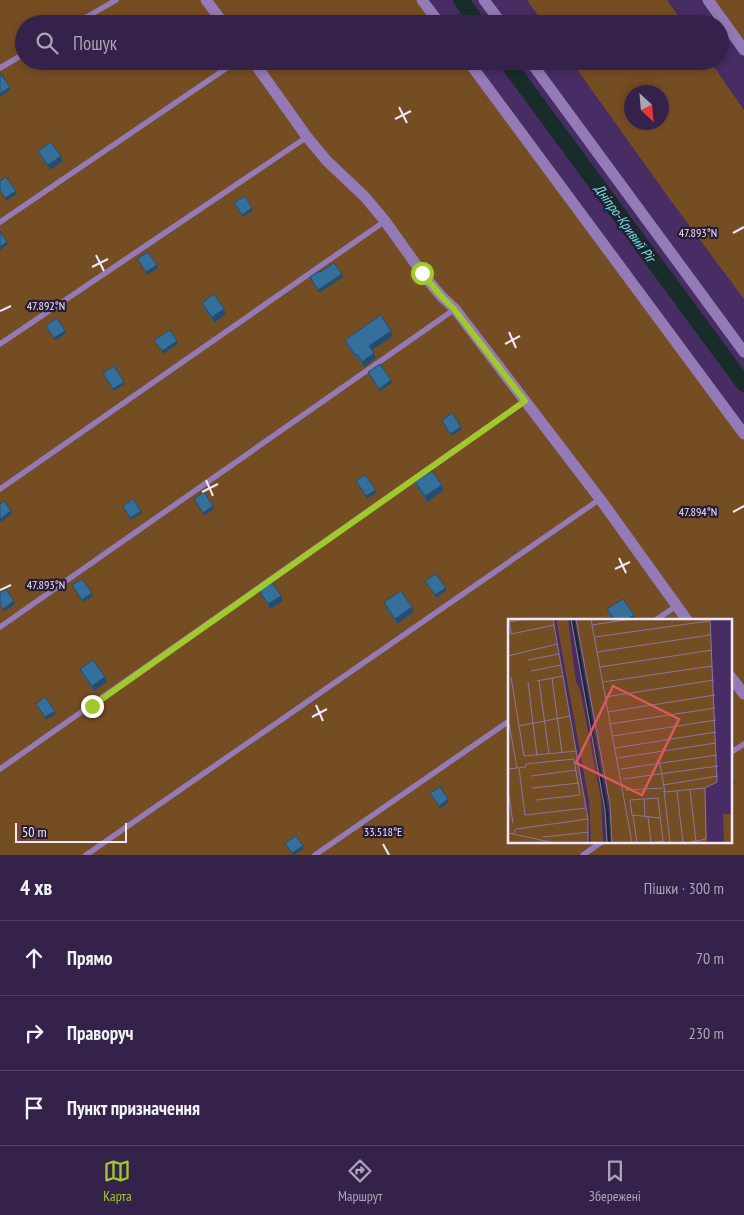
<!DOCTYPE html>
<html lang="uk">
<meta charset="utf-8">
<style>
body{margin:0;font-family:"PT Sans Narrow",sans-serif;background:#402f54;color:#f1f3f6}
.compass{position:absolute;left:624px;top:85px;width:45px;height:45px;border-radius:50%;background:#35224a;box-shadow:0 2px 8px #0003;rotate:154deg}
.scale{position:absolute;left:15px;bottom:12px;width:112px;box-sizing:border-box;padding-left:5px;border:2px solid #efe7fb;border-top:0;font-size:14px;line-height:18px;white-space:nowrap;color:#efe7fb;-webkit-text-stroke:4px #281d35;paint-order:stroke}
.stop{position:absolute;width:15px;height:15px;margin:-11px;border:4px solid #a0c92b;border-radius:50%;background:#fff}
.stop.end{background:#a0c92b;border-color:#fff;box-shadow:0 1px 5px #0008}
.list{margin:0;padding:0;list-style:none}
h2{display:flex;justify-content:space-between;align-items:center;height:65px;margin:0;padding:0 20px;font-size:21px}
h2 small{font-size:16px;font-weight:400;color:#aaa4b5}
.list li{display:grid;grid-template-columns:32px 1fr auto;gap:15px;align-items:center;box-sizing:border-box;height:75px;padding:0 20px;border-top:1px solid #4f3f62}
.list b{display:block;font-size:19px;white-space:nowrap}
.list em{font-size:16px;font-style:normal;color:#aaa4b5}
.icon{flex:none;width:28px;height:28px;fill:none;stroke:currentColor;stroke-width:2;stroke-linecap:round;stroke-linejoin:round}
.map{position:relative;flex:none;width:744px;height:855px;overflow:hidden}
.search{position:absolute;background:#35224a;box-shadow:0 2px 8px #0003;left:15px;right:15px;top:15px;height:55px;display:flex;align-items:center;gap:12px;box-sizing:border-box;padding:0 18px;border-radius:28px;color:#aaa4b5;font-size:19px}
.sheet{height:290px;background:#35224a}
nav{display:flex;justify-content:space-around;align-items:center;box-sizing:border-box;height:70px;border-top:1px solid #4f3f62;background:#35224a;font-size:14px;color:#aaa4b5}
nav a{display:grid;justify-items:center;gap:2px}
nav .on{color:#a0c92b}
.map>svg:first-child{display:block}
</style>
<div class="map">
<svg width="744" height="855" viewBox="0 0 744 855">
<rect width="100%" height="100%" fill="#472d63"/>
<g fill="#754d23" fill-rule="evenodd">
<path d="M0,0h422l18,24h-416v37h444l276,373v421h-744zM509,620h221v221h-221z"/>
<polygon points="527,0 667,0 684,24 544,24"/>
<polygon points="708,0 744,0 744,50"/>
<path d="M571,61h139l34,49v189l-70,-94zM662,92v30h-30v-30z"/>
</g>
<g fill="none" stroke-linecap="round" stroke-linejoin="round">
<g stroke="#182d2a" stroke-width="16">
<polyline points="461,0 478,24"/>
<polyline points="506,61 744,384"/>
</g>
<g stroke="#947ab7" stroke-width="5.5">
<polyline points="75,24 116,0"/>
<polyline points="0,68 24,54"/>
<polyline points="0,222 237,61"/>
<polyline points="0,344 307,137"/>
<polyline points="0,489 385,221"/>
<polyline points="656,620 676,606"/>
<polyline points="0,627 455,309"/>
<polyline points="730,753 744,744"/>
<polyline points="0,769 525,401"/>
<polyline points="86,855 600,499"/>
<polyline points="315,855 509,721"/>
<polyline points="583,855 603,841"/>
</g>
<g stroke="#947ab7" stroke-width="11">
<polyline points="206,0 224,24"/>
<polyline points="422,0 440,24"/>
<polyline points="484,0 502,24"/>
<polyline points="708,0 744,50"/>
<polyline points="253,61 307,137 327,161 365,197 385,221 422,273 441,296 455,309 600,499 687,620"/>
<polyline points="468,61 744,434"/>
<polyline points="530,61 744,352"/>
<polyline points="730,676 744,694"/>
</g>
</g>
<g fill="#2e6087">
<polygon points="38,151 63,161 50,170 40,156"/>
<polygon points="202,303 226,314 214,323 204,308"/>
<polygon points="393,336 372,350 376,358 364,367 359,359 357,360 347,345 345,340"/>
<polygon points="415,482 442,485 443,491 427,502 417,487"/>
<polygon points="259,590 281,596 283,601 270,609 261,595"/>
<polygon points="384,602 414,612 397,624 386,608"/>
<polygon points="607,609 636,620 613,620 609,615"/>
<polygon points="80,669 105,677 107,682 94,691 82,674"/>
</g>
<g fill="#254e6e">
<polygon points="46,61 50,61 43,66 42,64"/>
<polygon points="10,87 10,90 0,97 0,94"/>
<polygon points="61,156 63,161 50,170 48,165"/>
<polygon points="16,191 17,194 6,201 5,198"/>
<polygon points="252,208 253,210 243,217 242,215"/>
<polygon points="7,242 8,244 0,250 0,247"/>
<polygon points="157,265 158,268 147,275 146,272"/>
<polygon points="342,274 343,277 319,293 318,290"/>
<polygon points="224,309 226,314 214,323 212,317"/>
<polygon points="65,331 66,333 55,341 54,338"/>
<polygon points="391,331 393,336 371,351 369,346"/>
<polygon points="177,341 178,344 163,354 162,351"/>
<polygon points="374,353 376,358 364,367 362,362"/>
<polygon points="391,380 392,383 380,391 379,389"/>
<polygon points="124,382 125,384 114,391 113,389"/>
<polygon points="461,427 462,429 451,436 450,434"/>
<polygon points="442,485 443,491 427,502 425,496"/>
<polygon points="376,490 376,493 367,499 366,496"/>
<polygon points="213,506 214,509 204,516 203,513"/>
<polygon points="11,511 12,514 1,522 0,519"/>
<polygon points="141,511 142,513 131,520 130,518"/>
<polygon points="446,588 446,591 436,598 435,595"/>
<polygon points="92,593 93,596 83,602 82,600"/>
<polygon points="281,596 283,601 270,609 268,604"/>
<polygon points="14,601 15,604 4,611 3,609"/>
<polygon points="412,607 414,612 397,624 395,619"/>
<polygon points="634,615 636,620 626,620"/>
<polygon points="105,677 107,682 94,691 92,686"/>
<polygon points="55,711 56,714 46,720 45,717"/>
<polygon points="733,778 735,783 730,787 730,780"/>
<polygon points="448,799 449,802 440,809 439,806"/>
<polygon points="303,846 304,849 294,855 292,855 292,853"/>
</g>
<g fill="#35709d" stroke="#254e6e">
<polygon points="0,73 10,87 0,94"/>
<polygon points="51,142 61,156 48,165 38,151"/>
<polygon points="6,177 16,191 5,198 0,190 0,181"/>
<polygon points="245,196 252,208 242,215 234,203"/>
<polygon points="0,231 7,242 0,247"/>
<polygon points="148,252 157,265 146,272 137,259"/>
<polygon points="334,263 342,274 318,290 310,277 319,271 320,272"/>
<polygon points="214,294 224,309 212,317 202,303"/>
<polygon points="381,315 391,331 369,346 374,353 362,362 357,354 355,355 345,340"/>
<polygon points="57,318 65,331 54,338 46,326"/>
<polygon points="170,330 177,341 162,351 154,340"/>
<polygon points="380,364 391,380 379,389 368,372"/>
<polygon points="114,366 124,382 113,389 103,373"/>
<polygon points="452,413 461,427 450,434 442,420"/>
<polygon points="432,471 442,485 425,496 415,482"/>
<polygon points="365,475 376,490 366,496 356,481"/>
<polygon points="204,492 213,506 203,513 194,499"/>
<polygon points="133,499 141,511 130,518 123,506"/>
<polygon points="4,501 11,511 0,519 0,504"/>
<polygon points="436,574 446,588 435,595 425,581"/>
<polygon points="82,579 92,593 82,600 72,585"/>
<polygon points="271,581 281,596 268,604 259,590"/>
<polygon points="6,589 14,601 3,609 0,604 0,593"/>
<polygon points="401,591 412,607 395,619 384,602"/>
<polygon points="623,599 634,615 626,620 615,620 607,609"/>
<polygon points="93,660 105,677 92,686 80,669"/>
<polygon points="45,697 55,711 45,717 36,704"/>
<polygon points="730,774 733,778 730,780"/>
<polygon points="440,787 448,799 439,806 430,793"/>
<polygon points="296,836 303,846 292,853 285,843"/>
</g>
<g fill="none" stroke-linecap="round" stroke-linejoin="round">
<polyline stroke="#a0c92b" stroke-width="6" points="92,706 525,401 454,309 441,296 422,273"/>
</g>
<path fill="none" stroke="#efe7fb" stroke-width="2" d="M399,107l8,16M395,119l16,-8M733,233l11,-6M96,255l8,16M92,267l16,-8M0,311l11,-5M509,332l7,16M505,344l15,-8M206,480l7,16M202,492l16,-8M733,512l11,-6M619,558l7,15M615,569l15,-7M0,590l11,-5M316,705l7,16M312,717l15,-8M383,844l6,11"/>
<g text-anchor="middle" stroke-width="4.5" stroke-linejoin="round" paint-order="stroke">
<g font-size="14" font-style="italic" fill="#58f5e2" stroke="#281d35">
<text transform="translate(625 223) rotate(54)" y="5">Дніпро-Кривий Ріг</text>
</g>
</g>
<g transform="translate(508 619)">
<rect width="224" height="224" fill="#472d63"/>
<path d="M0,0h45l35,200v24h-80zM48,0h12l8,63 4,7 21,110 2,44h-12l-2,-42zM68,0h134l7,162 -12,7 2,55h-95l-2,-38zM215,195h9v29h-8z" fill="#754d23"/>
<path fill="none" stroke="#182d2a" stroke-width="2.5" d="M65,0l34,193 2,31"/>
<path fill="none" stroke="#8a77a0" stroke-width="1" d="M1,0l2,15 43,-9M45,0l35,200v24M63,0l34,191 2,33M68,0l34,186 2,38M83,0l41,224M1,3l16,-3M84,6l39,-6M87,18l114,-16M89,33l113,-17M0,37l49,-12M20,41l31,-6M92,48l112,-17M23,52l30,-6M3,58l13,79 53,-5M44,59l10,75M29,62l26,-5M31,62l10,73M20,63l9,74M95,63l109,-16M97,78l109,-17M100,93l107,-17M0,99l9,50M102,105l105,-16M11,107l51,-10M105,117l103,-16M107,129l101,-16M109,139l99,-15M152,145l5,28 40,-4 12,-6 -7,-163M11,149l6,47 61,-7M0,150l18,-2v-3l48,-5 6,36 -44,5M113,150l96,-14M23,157l45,-6M115,160l95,-13M155,166l55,-9M24,169l47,-5M0,170l5,34M182,170l6,53M117,171l38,-2M156,171l6,53M169,172l6,52M136,180l1,18M124,196l-2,-15 28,-2 5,43 -12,2M124,196l28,3M125,196l4,28M140,198l3,26M0,214l47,10M5,215l3,-5 72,-10M35,218l46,-5M179,224l19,-4 -1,-51"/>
<path fill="#dc585d" fill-opacity="0.15" stroke="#dc585d" stroke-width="2.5" d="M105,67l66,33 -37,76 -66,-32z"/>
<rect width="224" height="224" fill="none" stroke="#efe7fb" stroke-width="2.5"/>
</g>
<g font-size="12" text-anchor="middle" fill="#efe7fb" stroke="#281d35" stroke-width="4.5" stroke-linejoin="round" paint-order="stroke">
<text x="698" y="237">47.893°N</text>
<text x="46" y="310">47.892°N</text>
<text x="698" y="516">47.894°N</text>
<text x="46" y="589">47.893°N</text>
<text x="383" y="836">33.518°E</text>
</g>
</svg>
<svg class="compass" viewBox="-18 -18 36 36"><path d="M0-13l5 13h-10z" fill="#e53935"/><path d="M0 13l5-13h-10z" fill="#aaa4b5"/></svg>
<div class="scale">50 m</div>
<div class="stop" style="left:422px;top:273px"></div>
<div class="stop end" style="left:92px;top:706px"></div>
<div class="search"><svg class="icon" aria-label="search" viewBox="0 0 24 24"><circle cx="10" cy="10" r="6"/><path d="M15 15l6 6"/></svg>Пошук</div>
</div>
<section class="sheet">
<h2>4 хв<small>Пішки · 300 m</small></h2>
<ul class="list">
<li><svg class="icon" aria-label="ahead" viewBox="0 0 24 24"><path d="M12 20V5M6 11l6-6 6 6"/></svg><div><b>Прямо</b></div><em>70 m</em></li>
<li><svg class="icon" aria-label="right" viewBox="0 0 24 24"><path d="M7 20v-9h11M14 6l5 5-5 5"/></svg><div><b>Праворуч</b></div><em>230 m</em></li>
<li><svg class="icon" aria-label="arrive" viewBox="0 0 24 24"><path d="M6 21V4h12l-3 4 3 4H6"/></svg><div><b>Пункт призначення</b></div></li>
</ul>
</section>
<nav>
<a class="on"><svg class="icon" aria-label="map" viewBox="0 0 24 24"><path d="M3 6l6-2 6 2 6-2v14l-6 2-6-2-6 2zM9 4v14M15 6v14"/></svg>Карта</a>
<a><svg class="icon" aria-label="directions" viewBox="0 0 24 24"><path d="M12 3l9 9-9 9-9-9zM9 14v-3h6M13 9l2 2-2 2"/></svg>Маршрут</a>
<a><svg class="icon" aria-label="saved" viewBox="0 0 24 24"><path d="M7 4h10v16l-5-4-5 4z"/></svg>Збережені</a>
</nav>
